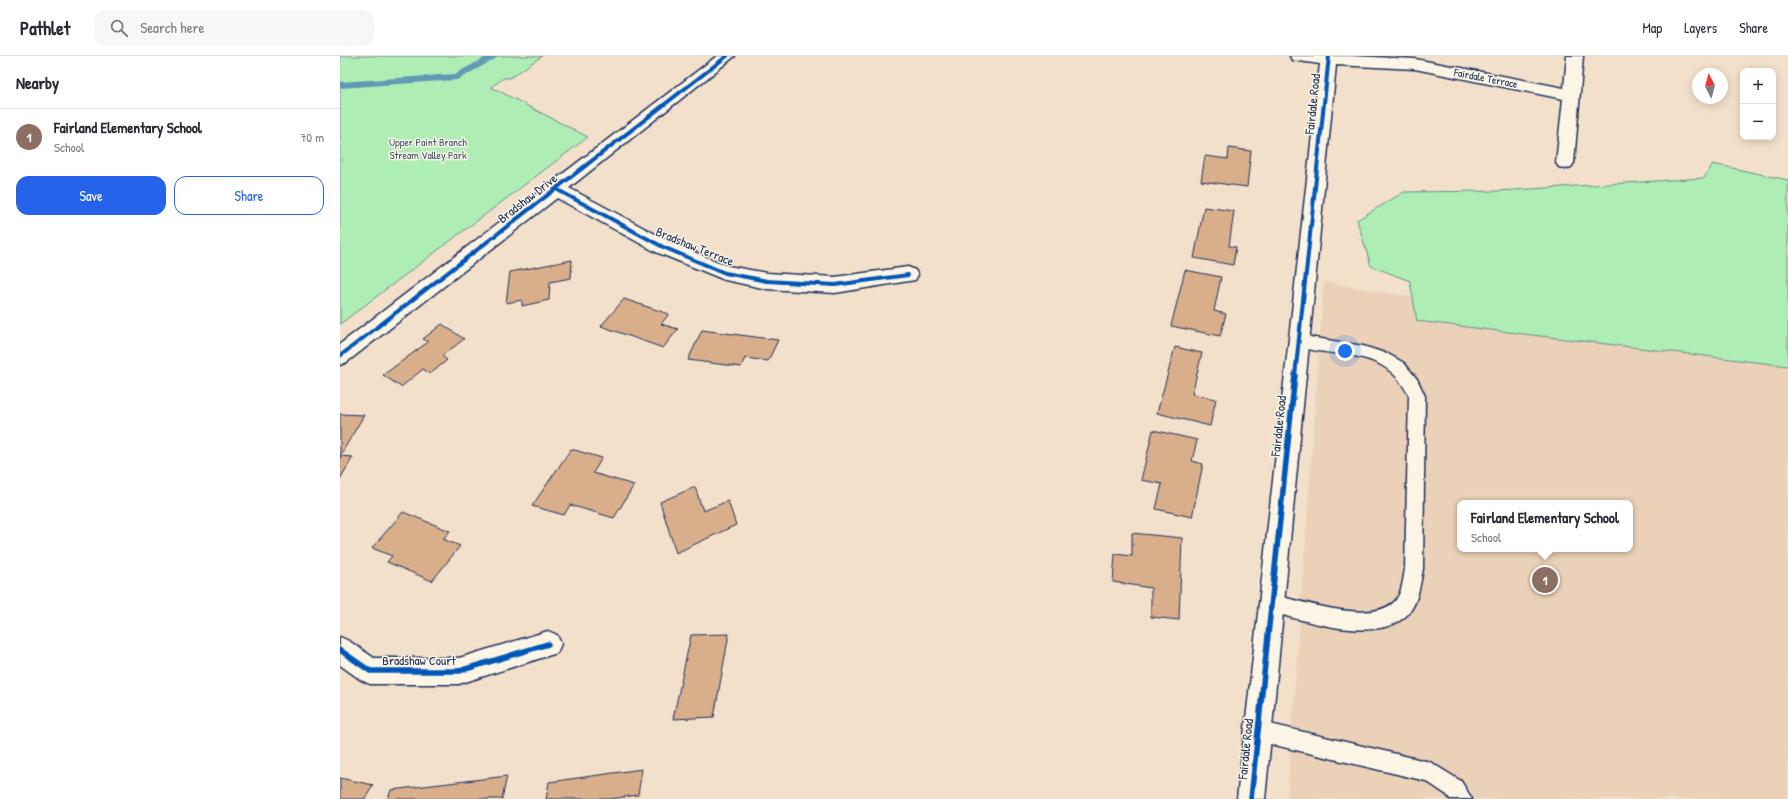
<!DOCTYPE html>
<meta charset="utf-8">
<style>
body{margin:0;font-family:"Patrick Hand",sans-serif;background:#f7f7f7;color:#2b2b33}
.controls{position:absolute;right:12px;top:12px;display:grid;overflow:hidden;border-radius:8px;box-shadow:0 2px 10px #0003}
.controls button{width:36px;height:36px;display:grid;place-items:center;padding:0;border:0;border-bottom:1px solid #e1e1e2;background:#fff;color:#2b2b33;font:20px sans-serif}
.compass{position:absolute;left:1352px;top:12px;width:36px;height:36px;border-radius:50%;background:#fff;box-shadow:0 2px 10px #0003;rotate:354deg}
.you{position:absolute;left:1005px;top:295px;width:14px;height:14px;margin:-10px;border:3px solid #fff;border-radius:50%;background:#1a73e8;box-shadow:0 0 0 6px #1a73e833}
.badge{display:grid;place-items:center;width:26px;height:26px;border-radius:50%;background:#2563eb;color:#fff;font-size:13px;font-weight:700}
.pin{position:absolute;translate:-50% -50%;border:2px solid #fff;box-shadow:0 1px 4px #0006}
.popup{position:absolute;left:1117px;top:444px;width:176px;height:52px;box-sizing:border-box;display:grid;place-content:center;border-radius:8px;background:#fff;filter:drop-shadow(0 1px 3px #0005);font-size:13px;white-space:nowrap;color:#7c7c81}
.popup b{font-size:15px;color:#2b2b33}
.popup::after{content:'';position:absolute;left:50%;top:100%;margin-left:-8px;border:8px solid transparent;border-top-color:#fff}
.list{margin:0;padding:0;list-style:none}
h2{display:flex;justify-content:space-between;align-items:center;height:52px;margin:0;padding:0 16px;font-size:17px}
h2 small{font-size:13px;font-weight:400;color:#7c7c81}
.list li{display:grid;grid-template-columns:26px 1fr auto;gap:12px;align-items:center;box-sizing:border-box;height:56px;padding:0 16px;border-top:1px solid #e1e1e2}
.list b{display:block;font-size:15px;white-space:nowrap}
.list p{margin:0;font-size:13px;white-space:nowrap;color:#7c7c81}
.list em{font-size:13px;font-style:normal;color:#7c7c81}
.actions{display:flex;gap:8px;padding:12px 16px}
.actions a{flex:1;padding:9px 0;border:1px solid #2563eb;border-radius:12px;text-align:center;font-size:14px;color:#2563eb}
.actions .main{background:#2563eb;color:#fff}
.icon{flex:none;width:22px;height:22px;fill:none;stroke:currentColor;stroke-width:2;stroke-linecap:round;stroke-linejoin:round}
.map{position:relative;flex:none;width:1448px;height:743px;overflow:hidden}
header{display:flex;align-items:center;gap:24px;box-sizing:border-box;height:56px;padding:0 20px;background:#fff;border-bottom:1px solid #e1e1e2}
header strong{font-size:19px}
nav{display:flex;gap:22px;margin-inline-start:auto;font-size:14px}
.search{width:280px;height:36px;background:#f7f7f7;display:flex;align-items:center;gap:10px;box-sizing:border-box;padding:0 14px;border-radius:12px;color:#7c7c81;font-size:15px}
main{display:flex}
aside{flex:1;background:#fff}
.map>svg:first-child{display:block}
</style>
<header>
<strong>Pathlet</strong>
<div class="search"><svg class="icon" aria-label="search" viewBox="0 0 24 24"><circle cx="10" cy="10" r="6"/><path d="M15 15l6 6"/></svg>Search here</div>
<nav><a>Map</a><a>Layers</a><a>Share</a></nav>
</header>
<main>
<aside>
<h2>Nearby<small></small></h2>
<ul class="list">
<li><span class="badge" style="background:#8d6e63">1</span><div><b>Fairland Elementary School</b><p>School</p></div><em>70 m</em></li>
</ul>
<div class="actions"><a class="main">Save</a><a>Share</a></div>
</aside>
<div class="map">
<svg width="1448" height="743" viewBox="0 0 1448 743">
<rect width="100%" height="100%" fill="#f2e0ca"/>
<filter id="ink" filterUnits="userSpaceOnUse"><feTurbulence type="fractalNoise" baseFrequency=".025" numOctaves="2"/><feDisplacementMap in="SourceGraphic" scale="8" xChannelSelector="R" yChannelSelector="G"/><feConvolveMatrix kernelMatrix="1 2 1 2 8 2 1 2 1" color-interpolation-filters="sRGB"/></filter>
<g filter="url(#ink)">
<path fill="#ead1b7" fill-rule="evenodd" d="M984,226l464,80v437h-501zM1120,447h170v46h-170z"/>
<g fill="#aeeeb5" stroke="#648e8a">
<polygon points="0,0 202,0 170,22 164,22 151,31 248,81 0,268"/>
<polygon points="1373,108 1448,124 1448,310 1077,265 1070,225 1031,210 1017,164 1064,136 1158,135 1364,122"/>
</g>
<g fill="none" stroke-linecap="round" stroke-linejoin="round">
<polyline stroke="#6299b5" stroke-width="6" points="0,29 116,21 154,0"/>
</g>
<g fill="#d9ae8a" stroke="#1b2f5e">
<polygon points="889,92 911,95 907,131 861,125 865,100 888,103"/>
<polygon points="864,151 894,155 889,190 896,191 893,209 854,202"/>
<polygon points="232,204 231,222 210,226 209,244 182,250 182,244 166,247 170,216"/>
<polygon points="845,214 881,221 874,255 886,258 880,280 831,270"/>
<polygon points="284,243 329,258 321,268 338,273 323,292 261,270"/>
<polygon points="102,268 124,283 102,300 107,304 90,318 83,313 61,331 43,319 88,286 83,283"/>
<polygon points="362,274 438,284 428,305 405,302 401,311 348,304"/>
<polygon points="835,291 862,297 852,338 876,343 870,370 817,357"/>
<polygon points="0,358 24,359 0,400 13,401 0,423"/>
<polygon points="813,374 857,384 852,405 863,408 852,461 816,453 822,428 801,424"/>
<polygon points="231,393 262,402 253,417 294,429 274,462 230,449 224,459 192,450"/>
<polygon points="355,431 363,455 388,445 396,469 336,497 320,446"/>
<polygon points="63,456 110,475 103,483 120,490 92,525 47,506 52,500 32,492"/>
<polygon points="792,477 842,482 839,564 811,561 811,532 773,526 775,498 792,500"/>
<polygon points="389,578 374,661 333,663 351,579"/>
<polygon points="302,713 298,739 270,743 206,743 209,726"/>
<polygon points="167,720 162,743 48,743 51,734"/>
<polygon points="0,722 33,729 25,743 0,743"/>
</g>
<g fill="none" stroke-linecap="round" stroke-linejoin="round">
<defs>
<g id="service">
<path d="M958,279l65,11 25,8 16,9 13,16 8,17 -2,173c-3,15 -5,35 -16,46 -30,30 -100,6 -136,-3l-6,-3 -3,-6 3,-6 6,-3c29,7 98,30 122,9 9,-8 10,-23 12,-34l4,-173c-24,-51 -72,-36 -116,-51l-2,-4 2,-4z"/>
<polygon points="918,665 1090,706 1121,725 1132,743 1110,743 1107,739 1086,725 918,685 911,682 908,675 911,668"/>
</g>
<g id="minor">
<polygon points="377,0 395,0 229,132 330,186 388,210 427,217 495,221 568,211 575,214 578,219 575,224 495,237 427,233 385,224 316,196 217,142 7,306 0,309 0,288"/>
<polygon points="950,0 1011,0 1075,3 1224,32 1227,0 1243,0 1234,107 1231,111 1225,113 1219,111 1216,107 1223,43 1075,13 996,9 925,743 897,743 980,8 952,4"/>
<polygon points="208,575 217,579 221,588 217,597 119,628 30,628 21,624 0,609 0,581 9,585 34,602 119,602"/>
</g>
</defs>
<use href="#service" stroke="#1b2f5e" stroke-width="3"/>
<use href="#minor" stroke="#1b2f5e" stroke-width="3"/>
<use href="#service" fill="#fcf5e5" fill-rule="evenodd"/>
<use href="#minor" fill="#fcf5e5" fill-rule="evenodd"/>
<defs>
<g id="cycleway-far1">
<polyline points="216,133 323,191 385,217 427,225 495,229 568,219"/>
<polyline points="0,300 387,0"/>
<polyline points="955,320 989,0"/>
</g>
<g id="cycleway">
<polyline points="0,594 30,615 119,615 208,588"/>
<polyline points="911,743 955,319"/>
</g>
</defs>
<use href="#cycleway-far1" stroke="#fcf5e5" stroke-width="6"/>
<use href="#cycleway" stroke="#fcf5e5" stroke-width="8"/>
<use href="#cycleway-far1" stroke="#0057b8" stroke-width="4"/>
<use href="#cycleway" stroke="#0057b8" stroke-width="5.5"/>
</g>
</g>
<g text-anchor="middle" stroke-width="3" stroke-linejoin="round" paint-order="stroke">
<g font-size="11" fill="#1b2f5e" stroke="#fcf5e5">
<text transform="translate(1146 22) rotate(11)" y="4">Fairdale Terrace</text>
</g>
<g font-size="11" fill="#38556f" stroke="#fcf5e5">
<text x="88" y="90">Upper Paint Branch<tspan x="88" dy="13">Stream Valley Park</tspan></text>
</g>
<g font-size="13" fill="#1b2f5e" stroke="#fcf5e5">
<text transform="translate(972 48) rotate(-84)" y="5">Fairdale Road</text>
<text transform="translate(187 142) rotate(-38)" y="5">Bradshaw Drive</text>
<text transform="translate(355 190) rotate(22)" y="5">Bradshaw Terrace</text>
<text transform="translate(938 370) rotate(-84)" y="5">Fairdale Road</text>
<text x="79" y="609">Bradshaw Court</text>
<text transform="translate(905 693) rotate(-84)" y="5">Fairdale Road</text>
</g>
</g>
</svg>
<div class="controls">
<button>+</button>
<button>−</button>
</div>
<svg class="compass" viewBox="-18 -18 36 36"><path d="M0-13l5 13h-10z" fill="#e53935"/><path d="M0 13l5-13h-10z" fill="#7c7c81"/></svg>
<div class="you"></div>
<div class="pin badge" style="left:1205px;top:524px;background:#8d6e63">1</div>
<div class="popup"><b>Fairland Elementary School</b>School</div>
</div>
</main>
